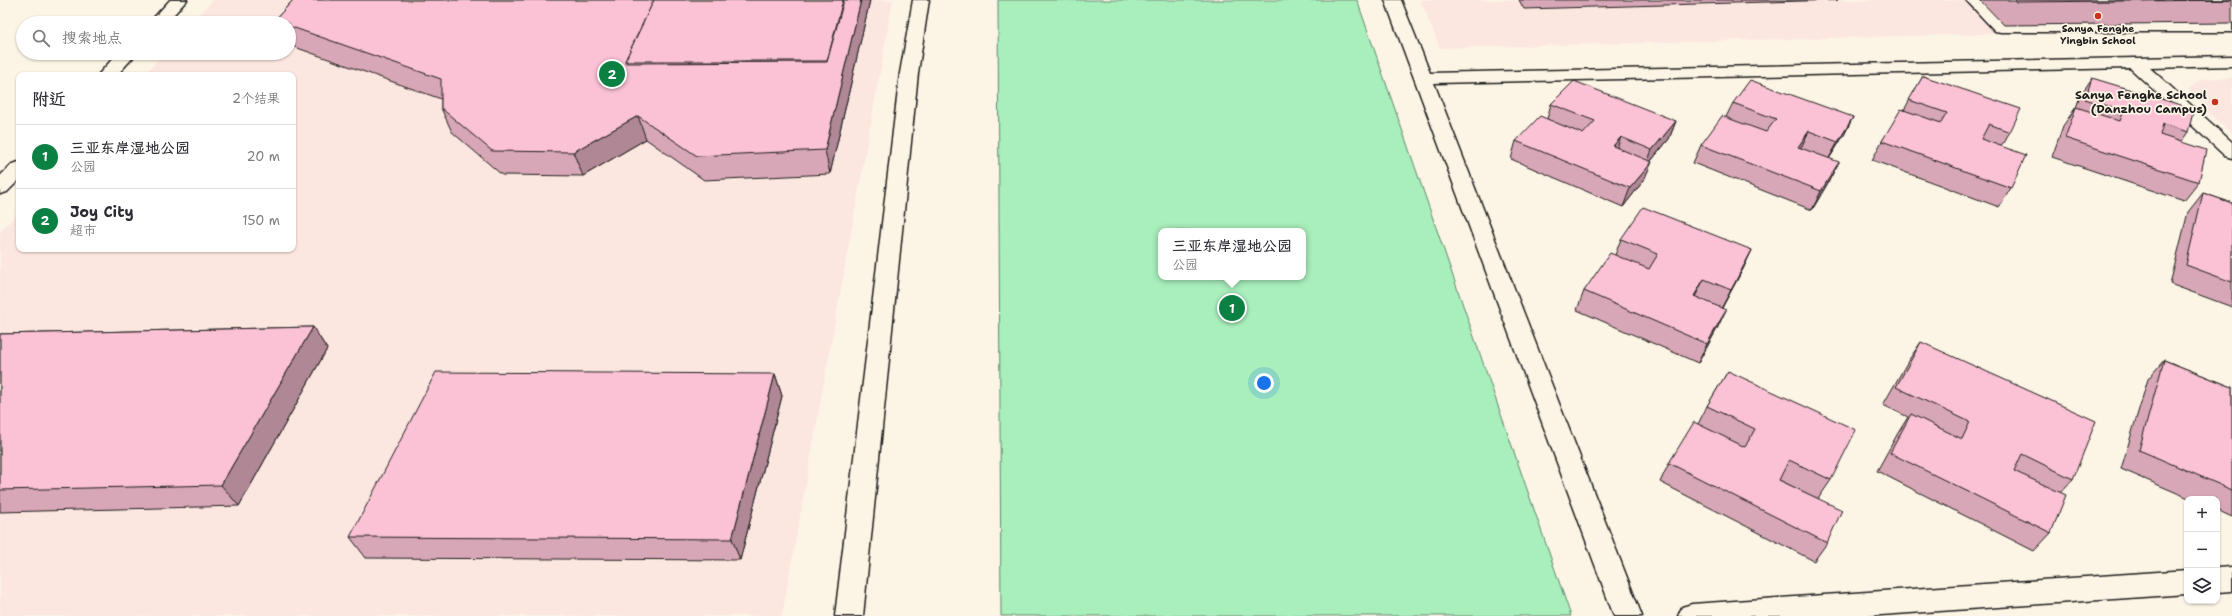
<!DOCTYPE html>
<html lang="zh">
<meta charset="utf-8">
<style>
body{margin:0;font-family:"Shantell Sans","LXGW WenKai TC",sans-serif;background:#f2f2f3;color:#2b2b33}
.controls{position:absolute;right:12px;bottom:12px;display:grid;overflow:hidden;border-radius:8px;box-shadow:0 1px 3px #0004}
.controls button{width:36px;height:36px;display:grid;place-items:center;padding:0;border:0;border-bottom:1px solid #e1e1e2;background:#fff;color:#2b2b33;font:20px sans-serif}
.you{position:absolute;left:1264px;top:383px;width:14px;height:14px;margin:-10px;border:3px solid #fff;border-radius:50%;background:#1a73e8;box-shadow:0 0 0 6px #1a73e833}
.badge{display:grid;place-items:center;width:26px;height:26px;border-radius:50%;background:#0b8043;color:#fff;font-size:13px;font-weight:700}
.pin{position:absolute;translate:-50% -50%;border:2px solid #fff;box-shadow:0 1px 4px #0006}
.popup{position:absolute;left:1158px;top:228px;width:148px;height:52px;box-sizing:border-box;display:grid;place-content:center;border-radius:8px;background:#fff;filter:drop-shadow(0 1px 3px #0005);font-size:13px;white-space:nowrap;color:#7c7c81}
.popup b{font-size:15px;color:#2b2b33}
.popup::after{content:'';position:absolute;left:50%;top:100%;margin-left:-8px;border:8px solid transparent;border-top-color:#fff}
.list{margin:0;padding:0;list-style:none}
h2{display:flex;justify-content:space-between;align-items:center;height:52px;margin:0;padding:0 16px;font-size:17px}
h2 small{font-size:13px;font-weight:400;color:#7c7c81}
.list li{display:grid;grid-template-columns:26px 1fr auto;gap:12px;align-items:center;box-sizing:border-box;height:64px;padding:0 16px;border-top:1px solid #e1e1e2}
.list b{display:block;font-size:15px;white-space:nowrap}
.list p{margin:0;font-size:13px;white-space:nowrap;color:#7c7c81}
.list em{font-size:13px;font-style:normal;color:#7c7c81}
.icon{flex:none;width:22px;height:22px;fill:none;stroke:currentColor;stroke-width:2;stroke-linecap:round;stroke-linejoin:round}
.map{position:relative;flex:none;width:2232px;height:616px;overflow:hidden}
.search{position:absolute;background:#fff;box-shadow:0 1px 3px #0004;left:16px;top:16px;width:280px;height:44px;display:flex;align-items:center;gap:10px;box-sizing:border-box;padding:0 14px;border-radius:22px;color:#7c7c81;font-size:15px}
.panel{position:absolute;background:#fff;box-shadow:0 1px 3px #0004;left:16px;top:72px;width:280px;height:180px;border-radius:8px}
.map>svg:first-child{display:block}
</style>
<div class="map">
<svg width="2232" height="616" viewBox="0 0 2232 616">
<rect width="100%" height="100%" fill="#fcf5e5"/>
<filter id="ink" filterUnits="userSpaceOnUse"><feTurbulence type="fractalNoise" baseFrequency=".025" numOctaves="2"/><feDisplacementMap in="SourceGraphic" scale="8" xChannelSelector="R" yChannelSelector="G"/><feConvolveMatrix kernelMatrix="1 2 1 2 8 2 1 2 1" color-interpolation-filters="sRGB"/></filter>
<g filter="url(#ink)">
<g fill="#fce6e0">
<polygon points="213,0 893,0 782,616 0,616 0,232 19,211 19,249 293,249 293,75 144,75 164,53 289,53 289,23 191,23"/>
<polygon points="1420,0 2232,0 2232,33 1982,34 1440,48"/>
<polygon points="2232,78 2232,134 2210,114 2188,90 2201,79"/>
</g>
<path fill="#a8efbc" stroke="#62866c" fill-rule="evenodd" d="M998,0h359l214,616h-570zM1161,231h142v46h-142z"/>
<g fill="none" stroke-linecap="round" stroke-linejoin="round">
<defs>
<g id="minor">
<polygon points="170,0 187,0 166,23 149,23"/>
<polygon points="913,0 929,0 918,73 863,616 835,616 900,73"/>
<polygon points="1385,0 1401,0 1430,73 2232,56 2232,66 2150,68 2232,142 2232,158 2225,156 2130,68 1434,83 1642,616 1614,616"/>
<polygon points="1966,0 1983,0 2006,22 2232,22 2232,32 2001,32 1995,31"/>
<polygon points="118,53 137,53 117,75 98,75"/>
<polygon points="19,162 19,180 7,192 0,194 0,176 12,164"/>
<polygon points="2232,567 2232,591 2217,592 2217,568"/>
<polygon points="2187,570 2187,594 1866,616 1678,616 1682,607 1692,604"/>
</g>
</defs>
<use href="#minor" stroke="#1c1c1c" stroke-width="3"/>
<use href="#minor" fill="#fcf5e5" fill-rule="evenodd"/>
</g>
<g fill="#d8a7b7" stroke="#1c1c1c">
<polygon points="293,0 870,0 830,174 704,180 646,139 583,176 502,175 452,132 441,108 441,99 289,45 289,23 275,23 274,21"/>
<polygon points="1519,0 1838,0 1524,9"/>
<polygon points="1980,0 2232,0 2232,23 2004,25"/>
<polygon points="1923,76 2010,132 2001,146 2011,188 1999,207 1872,160 1882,141 1904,110"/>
<polygon points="2092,78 2188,132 2181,142 2199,182 2184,201 2052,157 2063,126 2076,107 2076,108 2080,96"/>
<polygon points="1733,103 1853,117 1844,135 1829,159 1829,181 1812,210 1693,163 1701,145 1726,117"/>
<polygon points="1551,104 1676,121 1669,139 1651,161 1644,180 1623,207 1511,159 1516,141 1547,119"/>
<polygon points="2203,193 2232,203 2232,307 2170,284 2188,212"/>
<polygon points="1621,239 1752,250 1743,269 1722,308 1717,329 1698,363 1577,310 1584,291 1615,255"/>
<polygon points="313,327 327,349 239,506 0,512 0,334"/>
<polygon points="1921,342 2073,479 2060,493 2051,533 2034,551 1877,471 1898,433 1908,417 1883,405 1908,361"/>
<polygon points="2164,360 2232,387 2232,517 2217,510 2217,499 2191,499 2121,469 2148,379"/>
<polygon points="1728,371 1831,480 1818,499 1779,480 1827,543 1814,561 1660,482 1669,463 1698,424 1707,406"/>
<polygon points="775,374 782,396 740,560 366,558 350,537"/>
</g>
<g fill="#b08895" stroke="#1c1c1c">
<polygon points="861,0 870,0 830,174 825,150"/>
<polygon points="638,116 646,139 583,176 573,152"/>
<polygon points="1853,117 1844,135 1828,160 1838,142"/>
<polygon points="1676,121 1669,139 1645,168 1652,150"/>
<polygon points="1809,131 1800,150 1798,147"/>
<polygon points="1621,137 1614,156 1613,146"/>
<polygon points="1652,162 1644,180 1623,207 1630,188"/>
<polygon points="1839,162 1829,181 1812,210 1821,191"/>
<polygon points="1752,250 1743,269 1721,309 1731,290"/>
<polygon points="1704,279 1695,297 1694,296"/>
<polygon points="1726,310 1717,329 1698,363 1707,344"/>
<polygon points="313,327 327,349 239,506 221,485"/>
<polygon points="775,374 782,396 740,560 732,539"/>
</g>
<g fill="#fbc2d5" stroke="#1c1c1c">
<polygon points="293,0 654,0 625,61 626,63 827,62 844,0 861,0 825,150 697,156 638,116 573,152 492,151 441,108 441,79 289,26 289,23 281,23 274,21"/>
<polygon points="654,0 843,0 827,61 625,61"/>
<polygon points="2015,0 2232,0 2017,2"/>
<polygon points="1923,76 2021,109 2010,132 1989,124 1981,139 2026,155 2011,188 1882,141 1901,109 1941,123 1947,113 1909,100"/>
<polygon points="2092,78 2194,109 2188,132 2163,124 2160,135 2206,150 2199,182 2065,138 2076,107 2120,121 2124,111 2085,99"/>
<polygon points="1750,80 1853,117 1838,142 1809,131 1798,147 1839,162 1821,191 1701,145 1722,116 1766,132 1776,119 1733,103"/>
<polygon points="1574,81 1676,121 1652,150 1621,137 1613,146 1652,162 1630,188 1516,141 1540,116 1583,134 1595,121 1551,104"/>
<polygon points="2203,193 2232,203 2232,282 2186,265"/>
<polygon points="1643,207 1752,250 1731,290 1704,279 1694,296 1726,310 1707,344 1584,291 1610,253 1649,269 1658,254 1621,239"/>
<polygon points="313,327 221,485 0,490 0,334"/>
<polygon points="1921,342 2096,421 2073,479 2022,454 2014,471 2066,495 2051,533 1890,453 1911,414 1962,439 1970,422 1896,387"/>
<polygon points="2164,360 2232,387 2232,490 2139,450"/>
<polygon points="1728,371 1856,430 1831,480 1789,460 1779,480 1842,510 1827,543 1669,463 1694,422 1745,447 1755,429 1707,406"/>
<polygon points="436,372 775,374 732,539 350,537"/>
</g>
</g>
<g fill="#c8321e" stroke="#fcf5e5" stroke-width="1.5">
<circle cx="2098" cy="16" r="4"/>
<circle cx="2215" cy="102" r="4"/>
</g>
<g text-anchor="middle" stroke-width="3.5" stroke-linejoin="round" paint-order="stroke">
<g font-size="10" font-weight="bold" fill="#1c1c1c" stroke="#fcf5e5">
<text x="2098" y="32">Sanya Fenghe<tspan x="2098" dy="12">Yingbin School</tspan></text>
</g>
<g font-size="12" font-weight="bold" fill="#1c1c1c" stroke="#fcf5e5" text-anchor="end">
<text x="2207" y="99">Sanya Fenghe School<tspan x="2207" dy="14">(Danzhou Campus)</tspan></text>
</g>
</g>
</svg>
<div class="controls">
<button>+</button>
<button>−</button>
<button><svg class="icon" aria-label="layers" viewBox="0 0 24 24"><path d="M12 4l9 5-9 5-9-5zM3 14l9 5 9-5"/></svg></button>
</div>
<div class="you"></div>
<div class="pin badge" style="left:1232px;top:308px">1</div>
<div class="popup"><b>三亚东岸湿地公园</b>公园</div>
<div class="pin badge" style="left:612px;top:74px">2</div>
<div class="search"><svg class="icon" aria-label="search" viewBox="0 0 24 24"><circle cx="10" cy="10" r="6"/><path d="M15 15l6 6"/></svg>搜索地点</div>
<section class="panel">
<h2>附近<small>2个结果</small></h2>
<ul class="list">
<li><span class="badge">1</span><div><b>三亚东岸湿地公园</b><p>公园</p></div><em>20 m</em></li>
<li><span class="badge">2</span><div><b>Joy City</b><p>超市</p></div><em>150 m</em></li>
</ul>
</section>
</div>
